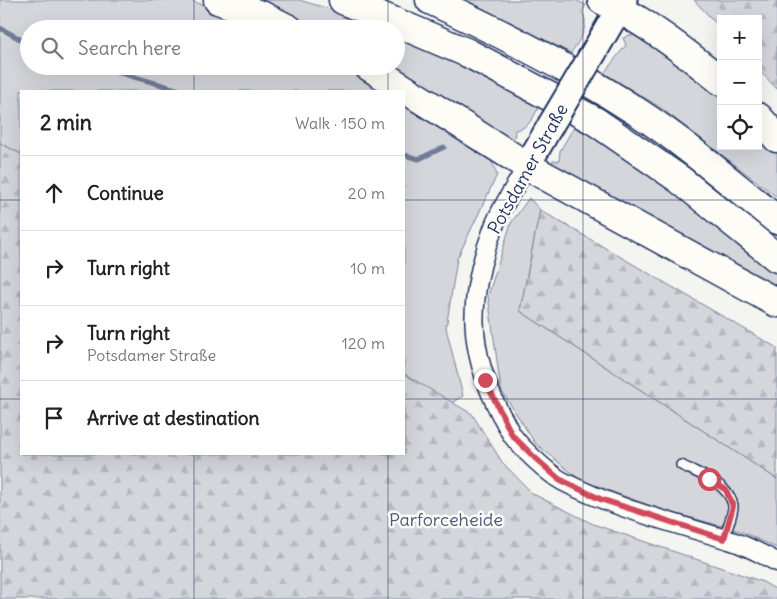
<!DOCTYPE html>
<meta charset="utf-8">
<style>
body{margin:0;font-family:Delius,sans-serif;background:#f2f2f2;color:#222}
.controls{position:absolute;right:15px;top:15px;display:grid;overflow:hidden;border-radius:0px;box-shadow:0 5px 20px #0002}
.controls button{width:45px;height:45px;display:grid;place-items:center;padding:0;border:0;border-bottom:1px solid #e0e0e0;background:#fff;color:#222;font:25px sans-serif}
.stop{position:absolute;width:15px;height:15px;margin:-11px;border:4px solid #d1495b;border-radius:50%;background:#fff}
.stop.end{background:#d1495b;border-color:#fff;box-shadow:0 1px 5px #0008}
.list{margin:0;padding:0;list-style:none}
h2{display:flex;justify-content:space-between;align-items:center;height:65px;margin:0;padding:0 20px;font-size:21px}
h2 small{font-size:16px;font-weight:400;color:#767676}
.list li{display:grid;grid-template-columns:32px 1fr auto;gap:15px;align-items:center;box-sizing:border-box;height:75px;padding:0 20px;border-top:1px solid #e0e0e0}
.list b{display:block;font-size:19px;white-space:nowrap}
.list p{margin:0;font-size:16px;white-space:nowrap;color:#767676}
.list em{font-size:16px;font-style:normal;color:#767676}
.icon{flex:none;width:28px;height:28px;fill:none;stroke:currentColor;stroke-width:2;stroke-linecap:round;stroke-linejoin:round}
.map{position:relative;flex:none;width:777px;height:599px;overflow:hidden}
.search{position:absolute;background:#fff;box-shadow:0 5px 20px #0002;left:20px;top:20px;width:385px;height:55px;display:flex;align-items:center;gap:12px;box-sizing:border-box;padding:0 18px;border-radius:28px;color:#767676;font-size:19px}
.panel{position:absolute;background:#fff;box-shadow:0 5px 20px #0002;left:20px;top:90px;width:385px;height:365px;border-radius:0px}
.map>svg:first-child{display:block}
</style>
<div class="map">
<svg width="777" height="599" viewBox="0 0 777 599">
<defs>
<pattern id="forest-firs" width="22" height="20" patternUnits="userSpaceOnUse" patternTransform="scale(1.25)"><rect width="22" height="20" fill="#d4d6db"/><path d="M5 1l3.5 6h-7zM16 11l3.5 6h-7z" fill="#b5b8be"/></pattern>
</defs>
<rect width="100%" height="100%" fill="#f4f4f1"/>
<filter id="ink" filterUnits="userSpaceOnUse"><feTurbulence type="fractalNoise" baseFrequency=".02" numOctaves="2"/><feDisplacementMap in="SourceGraphic" scale="10" xChannelSelector="R" yChannelSelector="G"/><feConvolveMatrix kernelMatrix="1 2 1 2 8 2 1 2 1" color-interpolation-filters="sRGB"/></filter>
<g filter="url(#ink)">
<g fill="#d4d6db" stroke="#78829c">
<polygon points="0,0 188,0 219,10 261,29 29,29 29,66 343,66 385,91 21,91 21,154 0,143"/>
<polygon points="238,0 299,0 333,10 379,29 302,29"/>
<path d="M462,0h113l11,5 -4,7c9,14 -3,28 -11,41z"/>
<polygon points="630,35 641,36 721,89 721,146 758,146 758,124 777,144 777,197 658,106 604,73 626,45 623,38"/>
<path d="M396,36l28,11 116,58c-7,12 -10,23 -25,25l-1,10 -12,-3 -123,-71h17z"/>
<polygon points="404,103 489,154 497,175 457,259 446,328 463,396 451,403 404,374"/>
<polygon points="575,125 637,164 682,198 777,274 777,301 553,166 552,161 559,161 560,151"/>
<polygon points="529,198 540,210 520,311 777,479 777,548 740,531 654,508 579,479 535,443 501,390 488,296 511,223"/>
</g>
<g fill="url(#forest-firs)" stroke="#78829c">
<polygon points="694,0 777,0 777,89 758,69 758,19 721,19 721,29"/>
<polygon points="0,143 21,154 21,454 404,454 404,374 472,414 502,462 533,494 593,524 763,582 777,590 777,599 0,599"/>
<polygon points="540,210 777,348 777,479 520,311"/>
</g>
<g fill="none" stroke-linecap="round" stroke-linejoin="round">
<g stroke="#717c98" stroke-width="5">
<polyline points="0,28 22,40"/>
<polyline points="96,66 183,91"/>
<polyline points="404,155 419,159 444,147"/>
</g>
<defs>
<path id="lane" d="M681,465c18,9 47,18 52,40 1,7 -7,26 -9,34"/>
<path id="street" d="M527,166c-11,20 -27,42 -34,63 -26,68 -26,121 8,186 4,6 7,14 11,20 9,13 36,38 50,46 54,28 113,42 170,60 16,5 31,14 45,21"/>
<g id="secondary">
<polyline points="594,52 624,0"/>
<polyline points="527,166 550,126"/>
</g>
<g id="highway">
<polyline points="218,0 263,16 289,29"/>
<polyline points="343,0 468,53 595,121 679,179 777,258"/>
<path d="M430,0c72,33 143,70 209,113 49,32 93,71 138,107"/>
<path d="M602,0c43,21 82,51 119,81"/>
<polyline points="368,66 527,166 777,303"/>
<polyline points="758,117 777,138"/>
</g>
</defs>
<use href="#lane" stroke="#1b2f5e" stroke-width="12"/>
<use href="#street" stroke="#1b2f5e" stroke-width="21"/>
<use href="#secondary" stroke="#1b2f5e" stroke-width="29"/>
<use href="#highway" stroke="#1b2f5e" stroke-width="31"/>
<use href="#lane" stroke="#fdfcf7" stroke-width="9"/>
<use href="#street" stroke="#fdfcf7" stroke-width="18"/>
<use href="#secondary" stroke="#fdfcf7" stroke-width="25"/>
<use href="#highway" stroke="#fdfcf7" stroke-width="28"/>
<defs>
<polyline id="secondary-bridge" points="550,126 594,52"/>
</defs>
<use href="#secondary-bridge" stroke="#1b2f5e" stroke-width="29" stroke-linecap="butt"/>
<use href="#secondary-bridge" stroke="#fdfcf7" stroke-width="25"/>
</g>
</g>
<g fill="none" stroke-linecap="round" stroke-linejoin="round" filter="url(#ink)">
<polyline stroke="#d1495b" stroke-width="6" points="485,380 512,435 535,458 559,479 600,499 724,539 733,506 726,490 709,479"/>
</g>
<path fill="none" stroke="#1b2f5e" stroke-width="1" stroke-opacity="0.55" d="M194,0v29M388,0v29M583,0v599M194,66v25M388,66v25M0,200h21M404,200h373M0,399h21M404,399h373M194,454v145M388,454v145"/>
<g text-anchor="middle" stroke-width="5" stroke-linejoin="round" paint-order="stroke">
<g font-size="18" fill="#1b2f5e" stroke="#fdfcf7">
<text transform="translate(528 169) rotate(-61)" y="6">Potsdamer Straße</text>
</g>
<g font-size="18" fill="#49597d" stroke="#fdfcf7">
<text x="446" y="526">Parforceheide</text>
</g>
</g>
</svg>
<div class="controls">
<button>+</button>
<button>−</button>
<button><svg class="icon" aria-label="locate" viewBox="0 0 24 24"><circle cx="12" cy="12" r="6"/><path d="M12 2v4M12 18v4M2 12h4M18 12h4"/></svg></button>
</div>
<div class="stop" style="left:709px;top:479px"></div>
<div class="stop end" style="left:485px;top:380px"></div>
<div class="search"><svg class="icon" aria-label="search" viewBox="0 0 24 24"><circle cx="10" cy="10" r="6"/><path d="M15 15l6 6"/></svg>Search here</div>
<section class="panel">
<h2>2 min<small>Walk · 150 m</small></h2>
<ul class="list">
<li><svg class="icon" aria-label="ahead" viewBox="0 0 24 24"><path d="M12 20V5M6 11l6-6 6 6"/></svg><div><b>Continue</b></div><em>20 m</em></li>
<li><svg class="icon" aria-label="right" viewBox="0 0 24 24"><path d="M7 20v-9h11M14 6l5 5-5 5"/></svg><div><b>Turn right</b></div><em>10 m</em></li>
<li><svg class="icon" aria-label="right" viewBox="0 0 24 24"><path d="M7 20v-9h11M14 6l5 5-5 5"/></svg><div><b>Turn right</b><p>Potsdamer Straße</p></div><em>120 m</em></li>
<li><svg class="icon" aria-label="arrive" viewBox="0 0 24 24"><path d="M6 21V4h12l-3 4 3 4H6"/></svg><div><b>Arrive at destination</b></div></li>
</ul>
</section>
</div>
